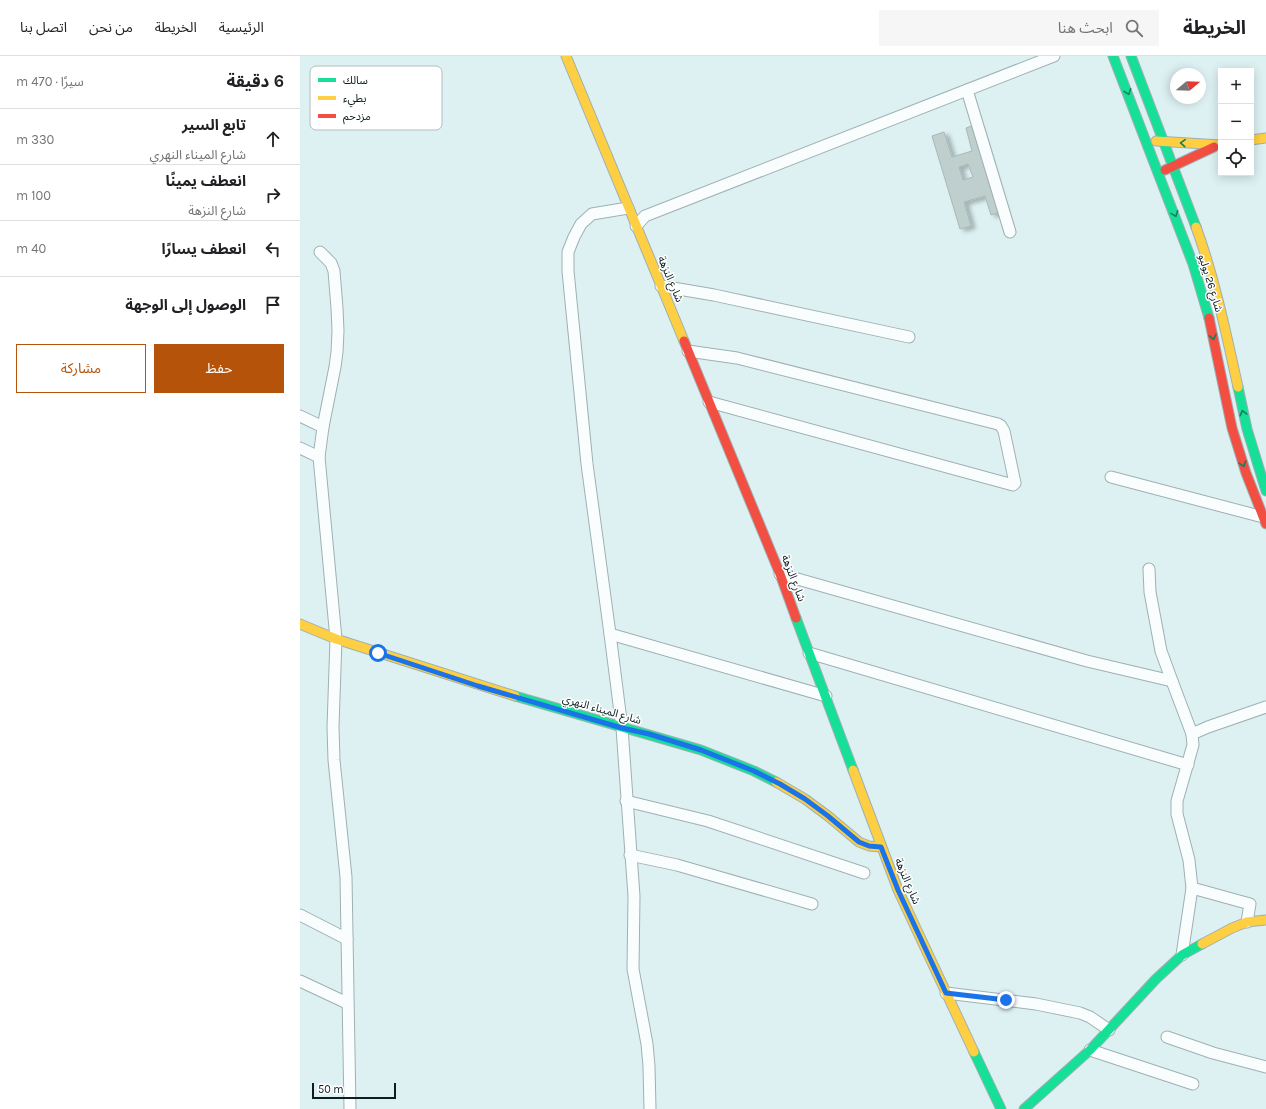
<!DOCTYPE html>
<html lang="ar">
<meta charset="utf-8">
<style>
body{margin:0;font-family:Karla,"Noto Sans Arabic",sans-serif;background:#f6f6f6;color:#202124;direction:rtl}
.controls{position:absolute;right:12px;top:12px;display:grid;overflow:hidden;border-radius:0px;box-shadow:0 2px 10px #0003}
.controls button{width:36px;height:36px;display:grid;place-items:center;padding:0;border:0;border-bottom:1px solid #e0e0e0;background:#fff;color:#202124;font:20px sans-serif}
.compass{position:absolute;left:870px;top:12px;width:36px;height:36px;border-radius:50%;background:#fff;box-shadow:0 2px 10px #0003;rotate:71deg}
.scale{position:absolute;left:12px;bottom:10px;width:84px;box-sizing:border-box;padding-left:4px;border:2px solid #0c1e20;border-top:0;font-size:11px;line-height:14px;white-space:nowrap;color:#0c1e20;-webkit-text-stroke:3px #fff;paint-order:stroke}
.stop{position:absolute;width:12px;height:12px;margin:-9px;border:3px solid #1a73e8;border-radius:50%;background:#fff}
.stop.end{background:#1a73e8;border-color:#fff;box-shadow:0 1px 4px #0008}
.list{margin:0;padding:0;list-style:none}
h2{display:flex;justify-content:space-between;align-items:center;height:52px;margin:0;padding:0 16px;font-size:17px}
h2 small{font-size:13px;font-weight:400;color:#757577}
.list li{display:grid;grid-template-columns:26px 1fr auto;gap:12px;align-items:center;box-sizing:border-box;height:56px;padding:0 16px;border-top:1px solid #e0e0e0}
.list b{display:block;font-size:15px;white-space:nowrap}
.list p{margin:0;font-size:13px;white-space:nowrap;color:#757577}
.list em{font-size:13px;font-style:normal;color:#757577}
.actions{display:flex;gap:8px;padding:12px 16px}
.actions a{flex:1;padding:9px 0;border:1px solid #b45309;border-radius:0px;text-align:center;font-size:14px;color:#b45309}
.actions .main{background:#b45309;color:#fff}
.icon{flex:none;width:22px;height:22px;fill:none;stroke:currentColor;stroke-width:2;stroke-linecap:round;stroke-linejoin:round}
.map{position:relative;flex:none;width:966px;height:1053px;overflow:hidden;direction:ltr}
header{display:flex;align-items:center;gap:24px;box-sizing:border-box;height:56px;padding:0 20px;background:#fff;border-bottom:1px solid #e0e0e0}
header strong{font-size:19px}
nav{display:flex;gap:22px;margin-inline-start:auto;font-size:14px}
.search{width:280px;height:36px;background:#f6f6f6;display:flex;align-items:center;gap:10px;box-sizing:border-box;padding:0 14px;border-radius:0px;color:#757577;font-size:15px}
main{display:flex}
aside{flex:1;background:#fff}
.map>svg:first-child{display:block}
</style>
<header>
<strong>الخريطة</strong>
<div class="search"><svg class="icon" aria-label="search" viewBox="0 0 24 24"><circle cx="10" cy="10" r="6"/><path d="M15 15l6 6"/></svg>ابحث هنا</div>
<nav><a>الرئيسية</a><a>الخريطة</a><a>من نحن</a><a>اتصل بنا</a></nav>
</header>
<main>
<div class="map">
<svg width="966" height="1053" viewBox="0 0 966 1053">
<defs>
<filter id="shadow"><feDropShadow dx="4.5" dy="2.5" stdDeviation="2" flood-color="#0004"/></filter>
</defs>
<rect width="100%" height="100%" fill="#ddf1f3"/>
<path fill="#bfcfce" stroke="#a8b8b7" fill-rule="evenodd" filter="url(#shadow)" d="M677,68l26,87 -12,4 -6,-19 -21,6 7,24 -11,3 -28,-93 12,-4 8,25 20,-6 -6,-23zM668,108l5,13 -10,3 -4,-13z"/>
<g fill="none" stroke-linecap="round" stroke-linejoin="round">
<defs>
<g id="street">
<polyline points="667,34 710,176"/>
<polyline points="336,170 345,160 754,0"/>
<polyline points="20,196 31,207 34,215 37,252 38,275 37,296 35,311 23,371 19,401 36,583 33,671 34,704 46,821 50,1053"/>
<polyline points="361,230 414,239 609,281"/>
<polyline points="388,295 437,302 698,368 701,370 704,375 715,427 713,429 409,346"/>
<polyline points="0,360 23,371"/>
<polyline points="0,392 19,401"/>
<polyline points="811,421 963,461"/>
<polyline points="849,513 850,536 861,595 872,625 892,678 893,689 877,745 877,758 889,804 892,832 882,899"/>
<polyline points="480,518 787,605 872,625"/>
<polyline points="310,578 287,408 268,215 268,196 274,181 281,168 292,158 328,152"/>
<polyline points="509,597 888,709"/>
<polyline points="892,678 908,671 966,651"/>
<polyline points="326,745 408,765 564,817"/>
<polyline points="330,799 377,809 512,848"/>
<polyline points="892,832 950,848 947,866"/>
<polyline points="0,859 47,883"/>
<polyline points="0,925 47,947"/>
<polyline points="646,937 736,948 780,957 790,961 809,974"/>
<polyline points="867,981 913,997 966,1011"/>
<polyline points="790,994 893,1028"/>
<polyline points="350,1053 349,1010 347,988 333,913 334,840 322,672 310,578 526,640"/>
</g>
<g id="fast">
<polyline points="813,0 893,208 909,262"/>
<polyline points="831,0 896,171"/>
<polyline points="938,331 947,373 966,435"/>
<polyline points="496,562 553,714"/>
<polyline points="215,640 401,694 454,715 476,726"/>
<polyline points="674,996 701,1053"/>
<polyline points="724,1053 790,994 856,923 882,899 902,888"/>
</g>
<g id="slow">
<polyline points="266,0 384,285"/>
<polyline points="951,84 966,82"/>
<polyline points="856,85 921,89"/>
<path d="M896,171c19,52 30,106 42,160"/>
<polyline points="0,568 36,583 215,640"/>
<polyline points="553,714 598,834 674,996"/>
<polyline points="476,726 505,743 528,760 559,786 569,790 581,791"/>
<polyline points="902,888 932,872 947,866 966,864"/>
</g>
<g id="jam">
<polyline points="865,114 914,91"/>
<polyline points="909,262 932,372 946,417 966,468"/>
<polyline points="384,285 480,518 496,562"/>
</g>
</defs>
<use href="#street" stroke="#9fb0b2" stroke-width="13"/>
<use href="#fast" stroke="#9fb0b2" stroke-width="11"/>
<use href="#slow" stroke="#9fb0b2" stroke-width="11"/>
<use href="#jam" stroke="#9fb0b2" stroke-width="11"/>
<use href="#street" stroke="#fafdfd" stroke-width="11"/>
<use href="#fast" stroke="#16e098" stroke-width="9"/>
<use href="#slow" stroke="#ffcf43" stroke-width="9"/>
<use href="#jam" stroke="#f24e42" stroke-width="9"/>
</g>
<defs><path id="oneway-chevron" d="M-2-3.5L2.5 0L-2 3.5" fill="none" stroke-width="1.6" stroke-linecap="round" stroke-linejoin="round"/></defs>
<g stroke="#117f5c">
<use href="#oneway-chevron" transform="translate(828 36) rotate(69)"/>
<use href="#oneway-chevron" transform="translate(883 87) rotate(-176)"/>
<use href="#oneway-chevron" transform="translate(875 158) rotate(69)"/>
<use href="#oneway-chevron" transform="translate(913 281) rotate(78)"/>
<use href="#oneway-chevron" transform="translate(943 357) rotate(-104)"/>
<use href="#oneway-chevron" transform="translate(943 408) rotate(72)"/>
</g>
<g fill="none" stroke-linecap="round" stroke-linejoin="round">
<polyline stroke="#1a73e8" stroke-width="5" points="78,597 178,630 322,672 349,678 401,694 454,715 480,728 505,743 528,760 559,786 569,790 581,791 598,834 646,937 706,944"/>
</g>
<g text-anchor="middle" stroke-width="3" stroke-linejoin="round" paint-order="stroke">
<g font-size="11" fill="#0c1e20" stroke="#fff">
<text transform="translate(371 223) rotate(67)" y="4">شارع النزهة</text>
<text transform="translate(911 227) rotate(73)" y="4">شارع 26 يوليو</text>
<text transform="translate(494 522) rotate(69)" y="4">شارع النزهة</text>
<text transform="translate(302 653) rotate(16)" y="4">شارع الميناء النهري</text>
<text transform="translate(608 825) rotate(67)" y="4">شارع النزهة</text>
</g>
</g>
<rect x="10" y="10" width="132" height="64" rx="6" fill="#fff" stroke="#b6bcbc" stroke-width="1"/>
<rect x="18" y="22" width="18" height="4" fill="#16e098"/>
<rect x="18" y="40" width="18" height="4" fill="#ffcf43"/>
<rect x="18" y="58" width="18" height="4" fill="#f24e42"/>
<g font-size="11" fill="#0c1e20">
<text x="43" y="28">سالك</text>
<text x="43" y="46">بطيء</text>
<text x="43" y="64">مزدحم</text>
</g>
</svg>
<div class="controls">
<button>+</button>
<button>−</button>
<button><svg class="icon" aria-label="locate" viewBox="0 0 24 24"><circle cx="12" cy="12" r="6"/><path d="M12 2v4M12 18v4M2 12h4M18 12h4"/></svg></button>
</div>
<svg class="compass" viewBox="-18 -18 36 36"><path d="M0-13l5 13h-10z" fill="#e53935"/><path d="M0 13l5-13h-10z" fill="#757577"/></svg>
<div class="scale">50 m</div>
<div class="stop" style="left:78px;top:597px"></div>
<div class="stop end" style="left:706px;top:944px"></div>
</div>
<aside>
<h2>6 دقيقة<small>سيرًا · 470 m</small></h2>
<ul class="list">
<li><svg class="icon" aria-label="ahead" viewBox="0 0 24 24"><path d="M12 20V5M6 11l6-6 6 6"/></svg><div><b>تابع السير</b><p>شارع الميناء النهري</p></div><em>330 m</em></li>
<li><svg class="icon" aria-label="right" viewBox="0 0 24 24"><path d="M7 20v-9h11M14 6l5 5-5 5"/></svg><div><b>انعطف يمينًا</b><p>شارع النزهة</p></div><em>100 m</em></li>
<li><svg class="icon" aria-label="left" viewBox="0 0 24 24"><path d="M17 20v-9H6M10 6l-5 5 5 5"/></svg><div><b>انعطف يسارًا</b></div><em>40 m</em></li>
<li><svg class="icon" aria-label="arrive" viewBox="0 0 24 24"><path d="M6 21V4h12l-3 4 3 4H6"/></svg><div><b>الوصول إلى الوجهة</b></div></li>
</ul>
<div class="actions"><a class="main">حفظ</a><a>مشاركة</a></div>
</aside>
</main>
